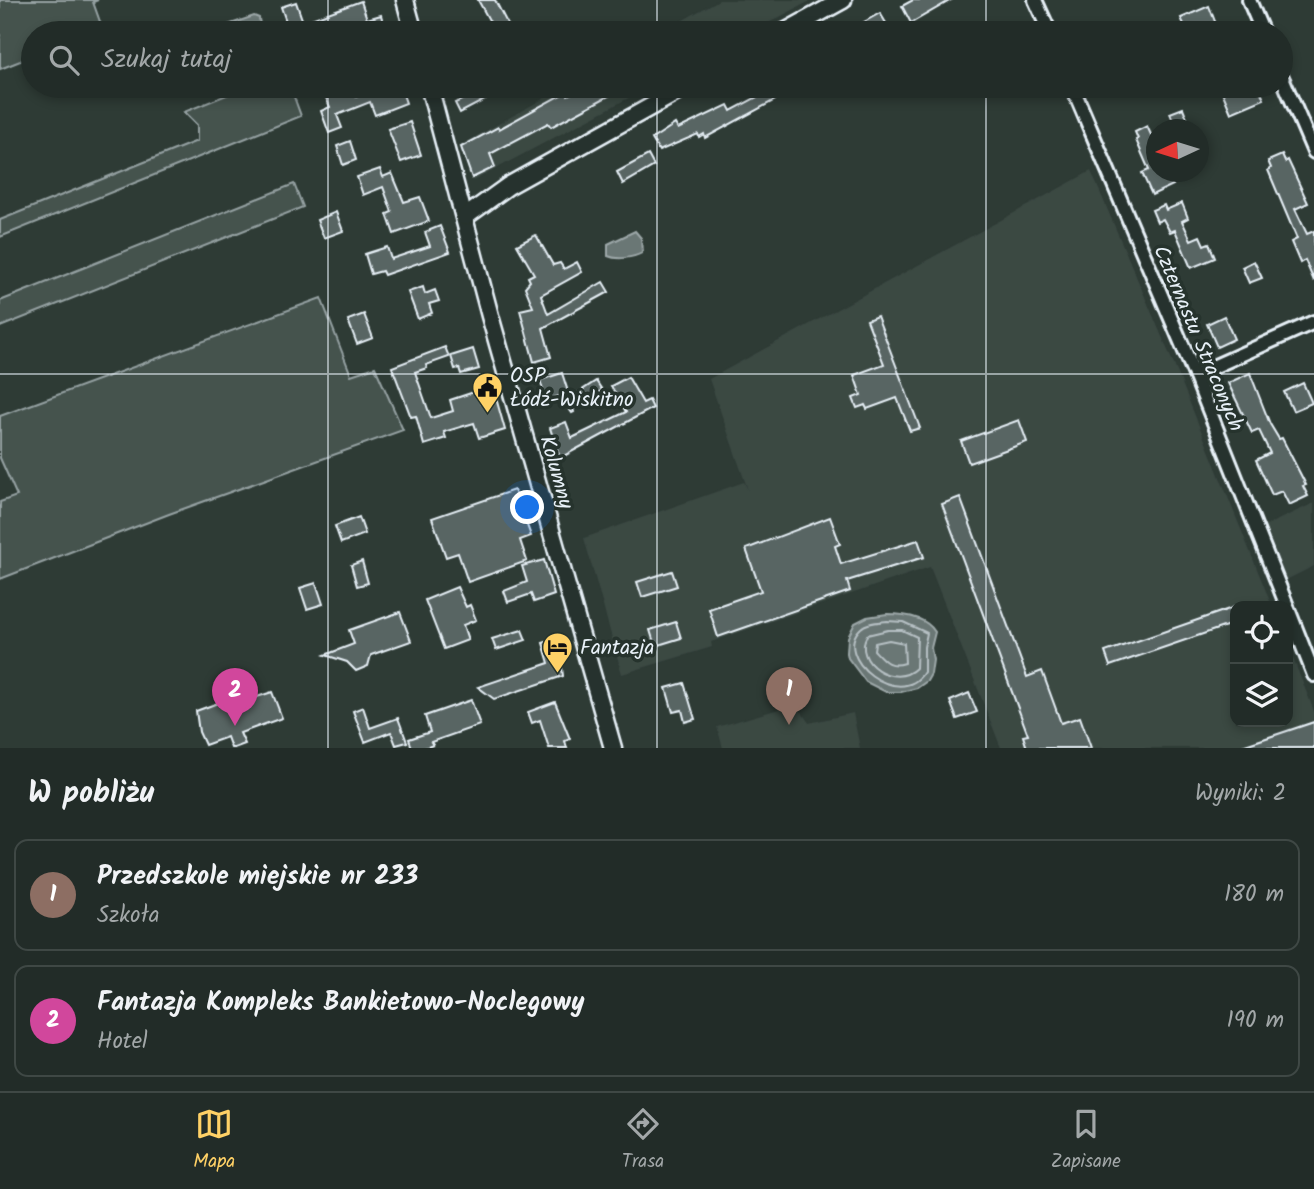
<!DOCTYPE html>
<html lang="pl">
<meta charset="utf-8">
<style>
body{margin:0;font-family:Kalam,sans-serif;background:#2e3834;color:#f1f3f6}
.controls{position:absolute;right:21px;bottom:21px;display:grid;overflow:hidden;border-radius:14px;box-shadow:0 4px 10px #0003}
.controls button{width:63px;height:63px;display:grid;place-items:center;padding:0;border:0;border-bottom:2px solid #3f4845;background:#222c28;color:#f1f3f6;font:35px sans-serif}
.compass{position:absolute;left:1146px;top:119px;width:63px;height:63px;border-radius:50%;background:#222c28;box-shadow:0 4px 10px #0003;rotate:266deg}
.you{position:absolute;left:528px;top:508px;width:24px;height:24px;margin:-18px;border:5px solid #fff;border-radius:50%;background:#1a73e8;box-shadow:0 0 0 10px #1a73e833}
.badge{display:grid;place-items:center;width:46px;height:46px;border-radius:50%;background:#ffd166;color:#fff;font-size:23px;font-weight:700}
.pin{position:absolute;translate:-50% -58px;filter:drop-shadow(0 2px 4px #0008)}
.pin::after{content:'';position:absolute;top:37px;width:24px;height:21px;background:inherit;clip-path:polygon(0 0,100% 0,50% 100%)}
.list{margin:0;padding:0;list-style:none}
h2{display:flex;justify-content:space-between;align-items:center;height:91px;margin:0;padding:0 28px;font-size:30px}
h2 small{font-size:23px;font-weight:400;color:#a2a7a8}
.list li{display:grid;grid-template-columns:46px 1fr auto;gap:21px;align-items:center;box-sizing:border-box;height:112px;margin:0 14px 14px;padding:0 14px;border:2px solid #3f4845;border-radius:14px}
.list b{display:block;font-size:26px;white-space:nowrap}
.list p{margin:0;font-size:23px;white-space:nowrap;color:#a2a7a8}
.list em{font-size:23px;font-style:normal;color:#a2a7a8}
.icon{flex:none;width:38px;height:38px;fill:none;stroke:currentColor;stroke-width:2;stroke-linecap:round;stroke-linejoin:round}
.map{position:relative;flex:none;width:1314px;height:748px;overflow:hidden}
.search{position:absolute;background:#222c28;box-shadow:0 4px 10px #0003;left:21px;right:21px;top:21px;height:77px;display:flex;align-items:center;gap:18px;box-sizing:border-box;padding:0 24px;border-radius:38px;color:#a2a7a8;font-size:26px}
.sheet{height:343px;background:#222c28}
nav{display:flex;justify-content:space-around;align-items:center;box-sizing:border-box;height:98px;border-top:2px solid #3f4845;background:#222c28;font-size:19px;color:#a2a7a8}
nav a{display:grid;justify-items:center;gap:4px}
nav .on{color:#ffd166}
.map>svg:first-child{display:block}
</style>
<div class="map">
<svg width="1314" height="748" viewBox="0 0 1314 748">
<rect width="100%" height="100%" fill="#2e3b35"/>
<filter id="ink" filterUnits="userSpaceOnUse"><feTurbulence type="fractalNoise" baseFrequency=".0143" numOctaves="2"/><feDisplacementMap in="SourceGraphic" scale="14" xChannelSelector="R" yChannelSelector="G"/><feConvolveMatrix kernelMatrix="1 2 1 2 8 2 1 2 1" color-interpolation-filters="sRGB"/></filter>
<g filter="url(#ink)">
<g fill="#3b4843">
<polygon points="719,0 812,0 749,33 660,33"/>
<polygon points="566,86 651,86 473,181 459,146"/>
<polygon points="1091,171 1181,381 1272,606 1235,606 1235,722 1288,722 1288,646 1314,711 1314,748 1001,748 930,567 711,642 712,647 622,674 584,538 744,482 748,490 709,379"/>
<polygon points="1314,503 1314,566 1278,584 1256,530"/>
<polygon points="796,704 809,723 853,713 860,748 723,748 717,727"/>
</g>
<g fill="#45524e" stroke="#96a2a3" stroke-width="2">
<polygon points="0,0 98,0 93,2 103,30 94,33 33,33 33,56 0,69"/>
<polygon points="249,86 290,86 301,116 0,237 0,220 197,141 197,125 184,112"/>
<polygon points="294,184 303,207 0,327 0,301"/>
<polygon points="321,298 351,375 375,367 403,430 169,514 0,579 0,502 17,496 0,458 0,416"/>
</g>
<g fill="#6b7775" stroke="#9da8a9" stroke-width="2">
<polygon points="254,16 259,18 261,33 212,33 222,27"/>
<path d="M635,231l6,7 1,15c-9,5 -25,7 -34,3v-12z"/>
<path d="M887,614c16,0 39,3 48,18l-4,16 2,12 -2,14 -4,7 -10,7 -16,4h-15l-20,-10 -18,-24 -1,-5 1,-16 7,-14 12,-6z"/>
</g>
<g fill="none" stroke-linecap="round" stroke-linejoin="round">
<g stroke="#b6c0c4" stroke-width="2">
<path d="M887,621l16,1 24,11 -3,14v25c-24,39 -94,-15 -63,-44 6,-6 18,-6 26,-7z"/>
<path d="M888,630h14l15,7 -1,31c-21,21 -64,-5 -49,-33z"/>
<path d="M889,640l15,3 1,20c-16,5 -21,-2 -31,-13l1,-7z"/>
</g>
</g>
<g fill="#596563" stroke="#e8f1f8" stroke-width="2">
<polygon points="478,0 495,0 509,27 496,33"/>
<polygon points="913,0 951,0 911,23 902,6"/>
<polygon points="361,1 367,19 381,15 386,33 318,33 317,29 304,33 290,33 281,7 296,2 303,22"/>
<polygon points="1209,6 1216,24 1199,33 1188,33 1181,18"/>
<polygon points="880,13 892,33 871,33 864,22"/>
<polygon points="321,86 352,86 356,97 385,86 400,86 406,103 375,115 370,102 337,115 342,128 329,133 321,111 330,107"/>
<polygon points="586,86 627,86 551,127 548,123 490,154 495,167 472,178 461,147 498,127 499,129 566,92 568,95"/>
<polygon points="1229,86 1258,86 1264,99 1231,113 1221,89"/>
<polygon points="490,87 494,95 460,113 455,103"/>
<polygon points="770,90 775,100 705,138 704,134 699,137 698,134 659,151 652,139 675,124 678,129 728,105 731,111"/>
<polygon points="1183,108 1192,130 1177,130 1170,113"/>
<polygon points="410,122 421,155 401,162 388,129"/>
<polygon points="1147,126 1152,137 1157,135 1157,172 1167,172 1173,185 1152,195 1142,173 1149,170 1136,140 1138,139 1135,132"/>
<polygon points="350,141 356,160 343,165 337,146"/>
<polygon points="648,155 654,166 623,184 617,172"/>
<polygon points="1282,155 1285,162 1288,160 1308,203 1295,209 1307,234 1314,231 1314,281 1305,260 1300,263 1291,242 1297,239 1268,170 1271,168 1268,161"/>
<polygon points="380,169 383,177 392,173 404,202 420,197 429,221 394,234 387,214 392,212 383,187 363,195 357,177"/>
<polygon points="1182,203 1188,218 1182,221 1191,240 1200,236 1204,245 1209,243 1215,258 1191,268 1175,230 1170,232 1163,219 1157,222 1152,210 1164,205 1166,210"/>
<polygon points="336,212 343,231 324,238 317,220"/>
<polygon points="440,226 450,252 384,275 382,271 371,274 365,254 387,247 391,259 430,246 425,232"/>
<polygon points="536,235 553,265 560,263 564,269 577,262 582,272 541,295 548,314 603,282 609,292 543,328 551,357 534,362 520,310 533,307 525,287 530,281 528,277 534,274 517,245"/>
<polygon points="1254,261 1262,278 1249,283 1242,267"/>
<polygon points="423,287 425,294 435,290 439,301 429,304 432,313 418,319 408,292"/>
<polygon points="364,314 373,338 357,344 348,320"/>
<polygon points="877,316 920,428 910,431 897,398 867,409 865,405 857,408 853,398 861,395 854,375 884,364 867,320"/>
<polygon points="1224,316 1234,339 1217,347 1207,324"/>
<polygon points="445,347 449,357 426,365 427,368 415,372 431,418 453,411 450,400 477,391 481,403 496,398 505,430 479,438 474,423 444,432 446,438 424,445 416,416 411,417 392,367"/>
<polygon points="473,349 479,369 461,374 459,368 455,369 451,356"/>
<polygon points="562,373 570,398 596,381 602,390 573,409 574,412 572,413 560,396 546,400 540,380"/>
<polygon points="1250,373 1270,424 1279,439 1282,438 1306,485 1303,486 1308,496 1289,505 1282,491 1272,495 1256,460 1270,453 1259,430 1252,433 1228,383"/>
<polygon points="628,377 643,403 649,400 653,408 560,458 550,428 566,422 572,438 626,412 611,386"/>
<polygon points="1303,383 1312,403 1293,411 1284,392"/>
<polygon points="1019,420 1027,442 969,463 961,441"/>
<polygon points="514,490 531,536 520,540 527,561 468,582 458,553 446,557 432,518"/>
<polygon points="960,497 1027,677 1042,671 1061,723 1080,717 1091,748 1027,748 1023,736 1028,735 942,504"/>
<polygon points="359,517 365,534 341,543 335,526"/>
<polygon points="830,517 840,544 835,546 841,564 918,540 924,557 847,581 850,591 718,637 709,609 761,591 746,549"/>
<polygon points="544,560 554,595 534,602 531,594 508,602 504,591 527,582 522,566"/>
<polygon points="362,561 368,583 357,586 351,565"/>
<polygon points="672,571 677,586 642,597 637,582"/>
<polygon points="316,583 323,604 307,609 300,588"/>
<polygon points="457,587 466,607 470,605 476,620 463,625 468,640 444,649 425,600"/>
<polygon points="1235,607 1235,623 1110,666 1105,652"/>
<polygon points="400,612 411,641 371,655 368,666 356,671 347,662 325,655 354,644 349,630"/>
<polygon points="676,622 681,638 655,646 650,630"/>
<polygon points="522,630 526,640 496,650 492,639"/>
<polygon points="562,637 568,656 561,659 563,676 494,699 478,687 549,663 543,643"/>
<polygon points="684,683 695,719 685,722 682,710 673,712 666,688"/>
<polygon points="272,692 282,718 240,733 245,744 234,748 231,748 227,737 205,745 199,732 196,711 237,696 239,703"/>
<polygon points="969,693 977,712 957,719 950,701"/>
<polygon points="471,700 480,725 431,742 433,745 425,748 412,748 409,739 430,732 425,716"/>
<polygon points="555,702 570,739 565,741 567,748 549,748 540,720 532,723 528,712"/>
<polygon points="363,707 370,728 398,718 407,742 396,745 391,732 365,742 353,711"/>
<polygon points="1314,722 1314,748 1242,748 1242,746"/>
</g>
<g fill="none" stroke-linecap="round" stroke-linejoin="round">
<defs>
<g id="minor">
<polyline points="1035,0 1050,33"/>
<polyline points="1249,0 1263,33"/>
<polyline points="1281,75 1314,152"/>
<polyline points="1072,86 1195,375 1287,606"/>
<polyline points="1195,375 1314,322"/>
<polyline points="1288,609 1314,675"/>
</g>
<g id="tertiary">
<polyline points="405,0 414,33"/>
<polyline points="783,33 843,0"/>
<polyline points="429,86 490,316 613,748"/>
<polyline points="465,217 508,186 688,86"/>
</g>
</defs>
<use href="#minor" stroke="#e8f1f8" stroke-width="18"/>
<use href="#tertiary" stroke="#e8f1f8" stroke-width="21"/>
<use href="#minor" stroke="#26332d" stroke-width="12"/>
<use href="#tertiary" stroke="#26332d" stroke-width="16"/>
</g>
</g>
<path fill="none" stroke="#e8f1f8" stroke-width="2" stroke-opacity="0.55" d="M328,0v33M657,0v33M986,0v33M328,86v662M657,86v662M986,86v662M0,374h1314"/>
<defs>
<symbol id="civic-pin" viewBox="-11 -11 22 30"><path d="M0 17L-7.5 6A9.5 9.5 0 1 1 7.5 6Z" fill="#ffd166" stroke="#26332d"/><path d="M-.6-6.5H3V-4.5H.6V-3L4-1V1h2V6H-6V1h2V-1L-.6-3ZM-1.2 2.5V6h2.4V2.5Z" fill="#111"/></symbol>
<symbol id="hotel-pin" viewBox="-11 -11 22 30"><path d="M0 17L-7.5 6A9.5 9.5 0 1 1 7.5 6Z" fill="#ffd166" stroke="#26332d"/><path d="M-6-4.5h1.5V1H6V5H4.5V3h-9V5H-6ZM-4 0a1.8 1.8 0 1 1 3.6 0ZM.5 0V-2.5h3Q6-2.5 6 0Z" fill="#111"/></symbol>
</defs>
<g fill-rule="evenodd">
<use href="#civic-pin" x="470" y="370" width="35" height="47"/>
<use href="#hotel-pin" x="540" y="630" width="35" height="47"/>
</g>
<g text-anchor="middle" stroke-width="7" stroke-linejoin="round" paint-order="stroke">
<g font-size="21" fill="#e8f1f8" stroke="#26332d">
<text transform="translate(1199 338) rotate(67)" y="7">Czternastu Straconych</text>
<text transform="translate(557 472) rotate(74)" y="7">Kolumny</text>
</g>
<g font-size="21" fill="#e8f1f8" stroke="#26332d" text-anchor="start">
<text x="510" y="382">OSP<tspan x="510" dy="24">Łódź-Wiskitno</tspan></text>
<text x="580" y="654">Fantazja</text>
</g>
</g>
</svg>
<div class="controls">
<button><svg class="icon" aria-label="locate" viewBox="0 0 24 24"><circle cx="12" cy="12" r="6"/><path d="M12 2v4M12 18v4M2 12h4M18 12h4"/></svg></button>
<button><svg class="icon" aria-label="layers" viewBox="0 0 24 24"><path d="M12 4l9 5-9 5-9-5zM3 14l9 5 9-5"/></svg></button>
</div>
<svg class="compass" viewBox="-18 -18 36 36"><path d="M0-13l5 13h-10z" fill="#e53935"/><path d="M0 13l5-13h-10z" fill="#a2a7a8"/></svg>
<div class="you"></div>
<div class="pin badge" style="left:789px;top:725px;background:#8d6e63">1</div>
<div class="pin badge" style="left:235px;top:726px;background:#d1479c">2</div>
<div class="search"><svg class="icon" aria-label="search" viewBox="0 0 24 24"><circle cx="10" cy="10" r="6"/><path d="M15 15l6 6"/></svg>Szukaj tutaj</div>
</div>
<section class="sheet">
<h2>W pobliżu<small>Wyniki: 2</small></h2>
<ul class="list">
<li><span class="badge" style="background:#8d6e63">1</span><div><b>Przedszkole miejskie nr 233</b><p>Szkoła</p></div><em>180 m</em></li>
<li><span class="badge" style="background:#d1479c">2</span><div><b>Fantazja Kompleks Bankietowo-Noclegowy</b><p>Hotel</p></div><em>190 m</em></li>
</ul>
</section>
<nav>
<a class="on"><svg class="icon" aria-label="map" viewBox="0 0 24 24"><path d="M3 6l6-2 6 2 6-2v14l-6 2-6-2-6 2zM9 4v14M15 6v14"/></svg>Mapa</a>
<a><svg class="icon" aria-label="directions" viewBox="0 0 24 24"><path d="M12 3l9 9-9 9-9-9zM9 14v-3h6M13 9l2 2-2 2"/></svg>Trasa</a>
<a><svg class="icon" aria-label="saved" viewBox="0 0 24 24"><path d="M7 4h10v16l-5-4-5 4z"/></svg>Zapisane</a>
</nav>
